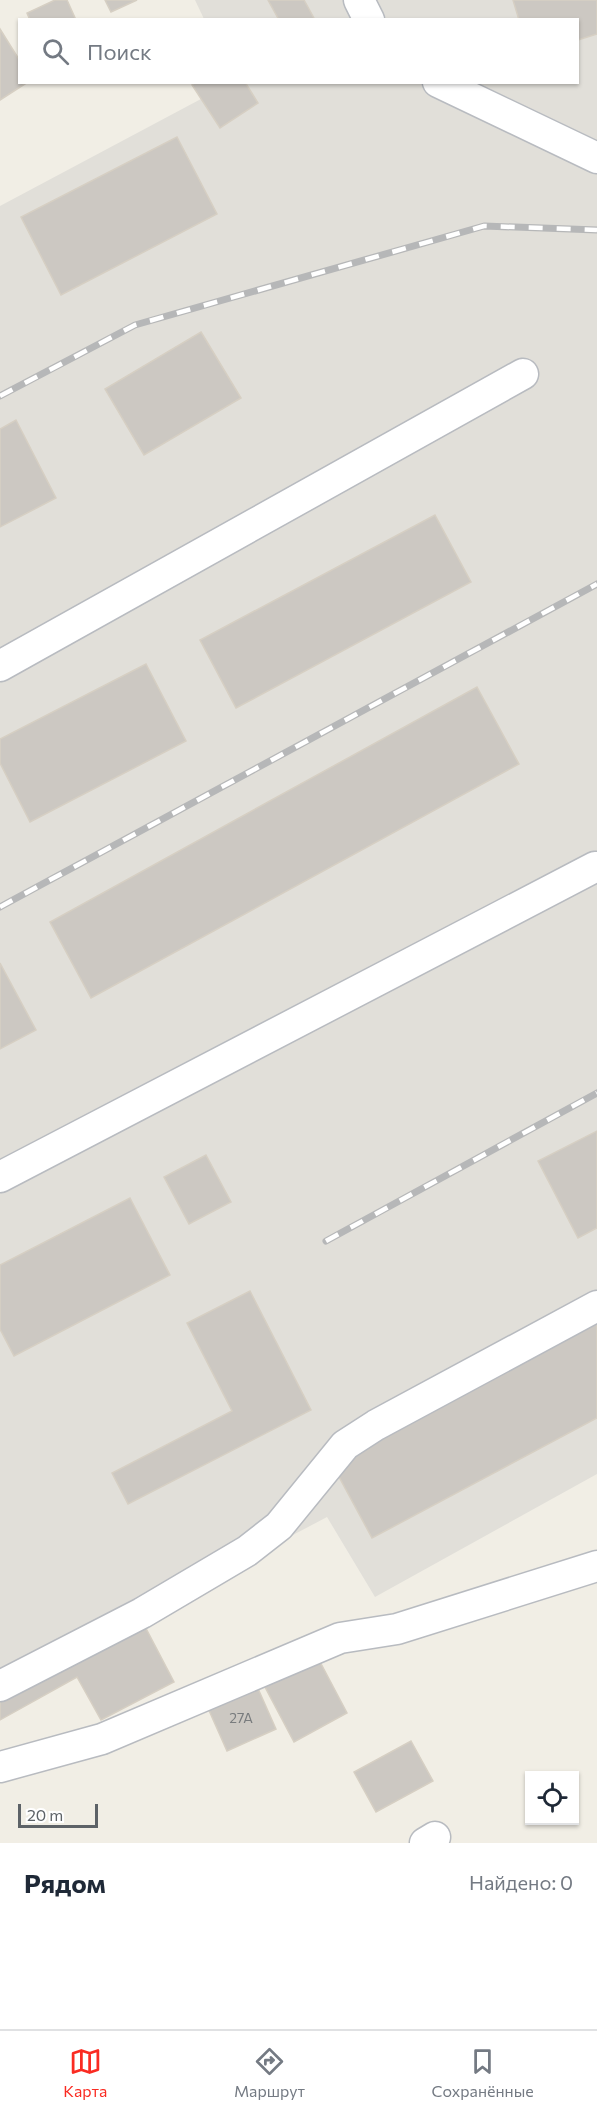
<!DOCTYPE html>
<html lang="ru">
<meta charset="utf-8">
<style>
body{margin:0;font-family:Commissioner,sans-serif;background:#f6f6f7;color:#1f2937}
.controls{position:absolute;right:18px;bottom:18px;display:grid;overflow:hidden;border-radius:0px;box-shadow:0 2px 4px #0004}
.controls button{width:54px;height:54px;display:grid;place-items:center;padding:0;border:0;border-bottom:2px solid #e0e1e3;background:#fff;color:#1f2937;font:30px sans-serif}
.scale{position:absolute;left:18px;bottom:15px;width:80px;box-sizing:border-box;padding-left:6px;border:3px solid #5d6267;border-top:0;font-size:16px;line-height:21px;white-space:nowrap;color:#5d6267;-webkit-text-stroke:4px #fff;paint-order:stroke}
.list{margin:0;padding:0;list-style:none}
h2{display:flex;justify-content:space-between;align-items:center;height:78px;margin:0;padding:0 24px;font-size:26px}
h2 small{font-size:20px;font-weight:400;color:#747a83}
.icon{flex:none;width:33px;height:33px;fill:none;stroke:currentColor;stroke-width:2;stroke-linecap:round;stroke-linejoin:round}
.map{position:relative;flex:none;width:597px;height:1843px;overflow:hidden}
.search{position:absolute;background:#fff;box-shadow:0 2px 4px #0004;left:18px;right:18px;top:18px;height:66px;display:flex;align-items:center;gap:15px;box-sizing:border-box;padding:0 21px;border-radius:0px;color:#747a83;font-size:22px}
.sheet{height:186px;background:#fff}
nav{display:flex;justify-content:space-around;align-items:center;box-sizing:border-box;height:84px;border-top:2px solid #e0e1e3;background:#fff;font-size:16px;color:#747a83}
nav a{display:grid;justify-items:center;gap:3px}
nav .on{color:#fa2b22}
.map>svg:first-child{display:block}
</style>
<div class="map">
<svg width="597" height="1843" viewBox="0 0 597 1843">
<rect width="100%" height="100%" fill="#f1eee5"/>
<polygon fill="#e1dfd9" points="195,0 597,0 597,1474 375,1597 327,1517 0,1690 0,206 231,83 578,82 578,20 204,19"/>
<g fill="#ccc8c2" stroke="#d6cfc3" stroke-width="1.5">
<polygon points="55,0 67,0 76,20 30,20 27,13"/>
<polygon points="105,0 137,0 111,12"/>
<polygon points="268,0 304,0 315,20 279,20"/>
<polygon points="513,0 597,0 597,34 578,40 578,20 519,20"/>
<polygon points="0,29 20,61 20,82 28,82 0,100"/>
<polygon points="196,82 245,82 258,103 220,128 192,85"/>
<polygon points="177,137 217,214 61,295 21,217"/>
<polygon points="201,332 241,398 144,455 105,389"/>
<polygon points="16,420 56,498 0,527 0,429"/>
<polygon points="435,515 471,582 236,708 200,640"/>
<polygon points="146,664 186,741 30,822 0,763 0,739"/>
<polygon points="477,687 519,764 91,998 50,922"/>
<polygon points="0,963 36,1030 0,1049"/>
<polygon points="597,1131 597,1228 578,1238 538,1161"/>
<polygon points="206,1155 231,1202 189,1224 164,1177"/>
<polygon points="130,1198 170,1275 14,1356 0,1329 0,1265"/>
<polygon points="250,1291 311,1410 128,1504 112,1473 232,1411 187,1323"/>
<polygon points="597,1320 597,1418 372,1538 331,1462"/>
<polygon points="139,1615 174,1682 101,1720 77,1677 0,1720 0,1689"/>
<polygon points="318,1658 347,1713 294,1742 265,1687"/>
<polygon points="256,1684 276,1729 227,1751 207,1706"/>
<polygon points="411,1741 433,1781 376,1812 354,1772"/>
</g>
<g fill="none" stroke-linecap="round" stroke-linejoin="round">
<defs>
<g id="minor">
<polyline points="359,0 369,20"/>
<polyline points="438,82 597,158"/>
<polyline points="0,666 523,374"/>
<polyline points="0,1177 595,867"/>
<polyline points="0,1686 142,1613 247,1551 279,1526 345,1445 376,1425 597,1306"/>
<polyline points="0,1767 102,1739 340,1638 397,1629 597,1566"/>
<polyline points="425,1843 435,1837"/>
</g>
</defs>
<use href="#minor" stroke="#b8bbc0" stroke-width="33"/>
<use href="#minor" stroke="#fff" stroke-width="30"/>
<defs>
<g id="rail">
<polyline points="0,396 135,325 484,226 597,230"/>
<polyline points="0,907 597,584"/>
<polyline points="326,1241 597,1093"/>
</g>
</defs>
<use href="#rail" stroke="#b6b7b8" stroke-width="7"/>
<use href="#rail" stroke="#fff" stroke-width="4.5" stroke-dasharray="14" stroke-linecap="butt"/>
</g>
<g text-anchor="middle" stroke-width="6" stroke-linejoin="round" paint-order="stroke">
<g font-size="14" fill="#797c7e">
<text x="241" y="1723">27А</text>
</g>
</g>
</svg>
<div class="controls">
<button><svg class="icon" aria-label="locate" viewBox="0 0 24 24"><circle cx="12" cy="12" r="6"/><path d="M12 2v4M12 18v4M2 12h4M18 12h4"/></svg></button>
</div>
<div class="scale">20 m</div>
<div class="search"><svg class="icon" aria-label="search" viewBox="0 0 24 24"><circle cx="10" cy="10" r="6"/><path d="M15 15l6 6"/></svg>Поиск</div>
</div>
<section class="sheet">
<h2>Рядом<small>Найдено: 0</small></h2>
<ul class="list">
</ul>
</section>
<nav>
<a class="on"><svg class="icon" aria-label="map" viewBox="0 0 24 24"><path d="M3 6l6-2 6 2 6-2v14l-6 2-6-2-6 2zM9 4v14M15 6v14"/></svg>Карта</a>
<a><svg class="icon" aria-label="directions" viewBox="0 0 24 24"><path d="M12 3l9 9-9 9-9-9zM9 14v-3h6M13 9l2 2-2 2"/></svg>Маршрут</a>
<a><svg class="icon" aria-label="saved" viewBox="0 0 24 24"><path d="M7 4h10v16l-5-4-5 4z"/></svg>Сохранённые</a>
</nav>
